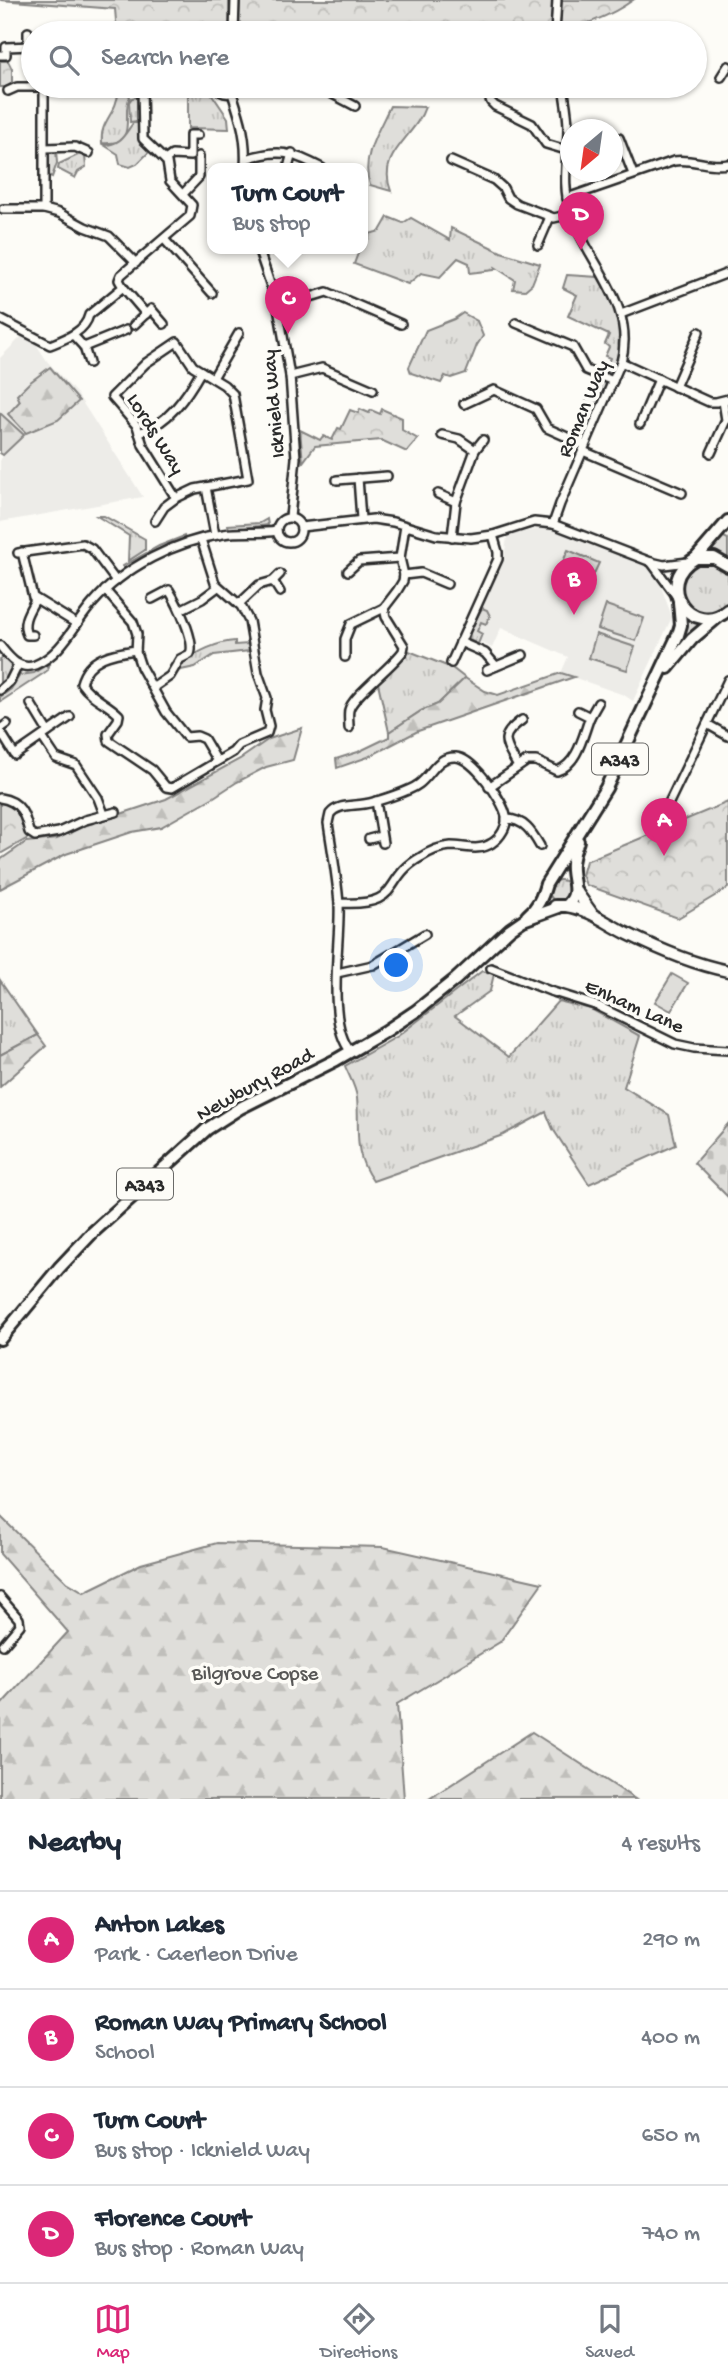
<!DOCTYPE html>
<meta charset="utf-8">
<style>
body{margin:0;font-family:"Gochi Hand",sans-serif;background:#f6f6f7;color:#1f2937}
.compass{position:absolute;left:560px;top:119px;width:63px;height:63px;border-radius:50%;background:#fff;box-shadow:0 2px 5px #0004;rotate:209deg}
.you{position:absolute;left:397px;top:966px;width:24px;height:24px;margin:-18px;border:5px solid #fff;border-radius:50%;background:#1a73e8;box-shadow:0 0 0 10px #1a73e833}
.badge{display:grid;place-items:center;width:46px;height:46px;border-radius:50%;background:#db2777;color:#fff;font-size:23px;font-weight:700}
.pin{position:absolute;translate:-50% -58px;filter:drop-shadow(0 2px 4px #0008)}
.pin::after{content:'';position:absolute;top:37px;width:24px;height:21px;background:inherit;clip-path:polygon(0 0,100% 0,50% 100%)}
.popup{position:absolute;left:207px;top:163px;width:161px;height:91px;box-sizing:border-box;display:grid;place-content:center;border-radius:14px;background:#fff;filter:drop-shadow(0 2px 5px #0005);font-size:23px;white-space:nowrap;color:#747a83}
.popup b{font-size:26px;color:#1f2937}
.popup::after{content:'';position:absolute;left:50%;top:100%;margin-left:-14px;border:14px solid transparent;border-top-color:#fff}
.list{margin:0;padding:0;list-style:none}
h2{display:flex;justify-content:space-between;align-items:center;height:91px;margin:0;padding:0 28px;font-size:30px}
h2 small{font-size:23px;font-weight:400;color:#747a83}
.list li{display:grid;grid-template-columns:46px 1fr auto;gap:21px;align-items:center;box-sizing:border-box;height:98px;padding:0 28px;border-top:2px solid #e0e1e3}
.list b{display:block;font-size:26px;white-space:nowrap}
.list p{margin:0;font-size:23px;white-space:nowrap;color:#747a83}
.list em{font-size:23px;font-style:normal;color:#747a83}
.icon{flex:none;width:38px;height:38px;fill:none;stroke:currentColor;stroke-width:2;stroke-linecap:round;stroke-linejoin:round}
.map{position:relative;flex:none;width:728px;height:1799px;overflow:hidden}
.search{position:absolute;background:#fff;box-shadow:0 2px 5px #0004;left:21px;right:21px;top:21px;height:77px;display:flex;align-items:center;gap:18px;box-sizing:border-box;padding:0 24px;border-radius:38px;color:#747a83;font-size:26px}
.sheet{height:483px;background:#fff}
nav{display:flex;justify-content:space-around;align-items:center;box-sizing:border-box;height:98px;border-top:2px solid #e0e1e3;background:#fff;font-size:19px;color:#747a83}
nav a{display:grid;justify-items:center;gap:4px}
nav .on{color:#db2777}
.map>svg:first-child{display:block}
</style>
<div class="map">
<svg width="728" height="1799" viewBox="0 0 728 1799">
<defs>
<pattern id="grass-tufts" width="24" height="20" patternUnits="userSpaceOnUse" patternTransform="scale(1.75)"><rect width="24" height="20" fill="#dfdeda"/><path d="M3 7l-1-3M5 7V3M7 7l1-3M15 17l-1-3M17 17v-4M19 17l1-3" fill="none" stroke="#c0bfbb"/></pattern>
<pattern id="forest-firs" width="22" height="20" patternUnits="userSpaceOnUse" patternTransform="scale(1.75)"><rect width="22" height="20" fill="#dfdeda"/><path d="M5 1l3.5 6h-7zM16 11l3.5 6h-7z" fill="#c0bfbb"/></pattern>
<pattern id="cemetery-stones" width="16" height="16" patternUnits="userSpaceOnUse" patternTransform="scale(1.75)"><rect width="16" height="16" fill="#dfdeda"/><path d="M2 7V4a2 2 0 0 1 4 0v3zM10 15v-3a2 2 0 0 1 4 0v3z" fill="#c0bfbb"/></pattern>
<pattern id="park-crowns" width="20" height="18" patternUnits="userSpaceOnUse" patternTransform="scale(1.75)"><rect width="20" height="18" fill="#dfdeda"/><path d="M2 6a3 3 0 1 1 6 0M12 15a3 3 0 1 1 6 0" fill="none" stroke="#c0bfbb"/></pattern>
</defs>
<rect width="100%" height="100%" fill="#fdfcf7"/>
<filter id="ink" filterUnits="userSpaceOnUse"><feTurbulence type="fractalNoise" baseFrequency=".0143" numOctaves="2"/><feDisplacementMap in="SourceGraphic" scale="14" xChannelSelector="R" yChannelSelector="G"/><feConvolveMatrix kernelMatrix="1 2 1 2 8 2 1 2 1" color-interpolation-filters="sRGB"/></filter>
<g filter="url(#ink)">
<g fill="#edece8">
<polygon points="25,333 32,338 47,361 77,394 143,497 0,522 0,461 3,455 0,453 0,358"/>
<polygon points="547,528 654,567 672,617 633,701 624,695 561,673 568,657 501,628 492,648 467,636 504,558 507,537 521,532"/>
</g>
<g fill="url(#grass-tufts)" stroke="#858482" stroke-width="2">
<polygon points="188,87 209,90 228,118 229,129 188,128"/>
<path d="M118,91h9l3,6c-10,15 11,49 -28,46 -3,-22 16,-30 16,-52z"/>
<polygon points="137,97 137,121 130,122 129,102 132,98"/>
<path d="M390,106l35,1c-10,31 -49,46 -34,84l-21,-6c-10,-27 9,-55 20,-79z"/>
<path d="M133,123h5l1,17 10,12 -12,12 -7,3 -10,-3 -2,-10 -14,-9c17,0 20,-10 29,-22z"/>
<polygon points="56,150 57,163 52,177 46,174 47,153"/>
<polygon points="82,153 85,156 86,167 78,172 75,178 58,169 59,164"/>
<polygon points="388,217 403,223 411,218 450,240 451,228 501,252 540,264 532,284 525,290 513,289 515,280 495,267 494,270 470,273 469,263 458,258 440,277 421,273 408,284 354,264 360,248 363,248 366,235 380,231"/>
<path d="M567,275l31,2c16,25 37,69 12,95l-12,-1 1,-3 6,2 5,-12 -5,-2 4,-9 -4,-3 4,-9 -41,-19 9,-21 -14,-7z"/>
<polygon points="463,313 477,321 483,336 477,345 466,373 451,378 445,376 441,383 411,373 409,367 426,330 454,319"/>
<polygon points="595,375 601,378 606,385 585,435 580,432 587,414 582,411 596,380 593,378"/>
<polygon points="97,516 104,516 145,539 145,550 128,561 129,536"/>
<polygon points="267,519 268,525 229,530 228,525 260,523"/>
<polygon points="720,535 728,539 728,560 721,555 705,553"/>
<polygon points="184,536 185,541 126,570 123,566 159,546"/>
<path d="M704,560l19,5 5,5v35c-32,30 -73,-24 -24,-45z"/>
<polygon points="482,608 487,610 490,616 486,624 481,622 477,631 482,634 478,644 469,640 470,630"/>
<polygon points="684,615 707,622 678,648 677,647"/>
<path d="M235,641v4l13,-1 1,7 -35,4 -19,12 -19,4 4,-8c17,-10 35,-21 55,-22z"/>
<polygon points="409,651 452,668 465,678 438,704 421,711 389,732 378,683"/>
<polygon points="2,658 5,658 13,668 7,681 0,687 0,659"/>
<polygon points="46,665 49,665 47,667 48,670 44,673 0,702 0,697 11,689 20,675 34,673"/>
<circle cx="560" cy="891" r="11"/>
<path d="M482,971l12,3 -4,17 -35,25 54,41 49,-56 33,8 49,27 -16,51 45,28 7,30 -87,39 -36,-55 -7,-17 -43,23 -130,46c-21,-29 -13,-51 -16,-83 -1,-11 -8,-22 -12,-32l53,-30z"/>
<polygon points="0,980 38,1035 0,1055"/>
</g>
<g fill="url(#forest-firs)" stroke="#858482" stroke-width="2">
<polygon points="50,367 79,401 58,420 26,433 8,414 20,401 17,395 29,383"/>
<polygon points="0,413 24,435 3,455 0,453"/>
<polygon points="561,673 574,677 418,731 368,757 337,768 336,759 358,752 389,737 389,732 421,711 438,704 465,678 485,691 498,695"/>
<polygon points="302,728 293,760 266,767 237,782 214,797 161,827 132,832 66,854 0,889 0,860 26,842 57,839 84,826 166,799 240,759 269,739"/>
<polygon points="38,1035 46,1046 0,1087 0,1055"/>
<polygon points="0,1516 67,1582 84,1592 141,1564 217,1543 383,1547 542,1583 500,1642 397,1704 404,1799 0,1799 0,1706 68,1632 0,1554"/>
<polygon points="532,1732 635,1799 429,1799"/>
</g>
<polygon fill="url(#cemetery-stones)" stroke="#858482" stroke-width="2" points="728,1124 728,1197 694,1163"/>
<g fill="url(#park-crowns)" stroke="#858482" stroke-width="2">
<polygon points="0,0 229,0 230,33 117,33 115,9"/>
<path d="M240,0h393c-25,18 -55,28 -85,33h-238l-7,-5 -17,1 -2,4h-46z"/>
<polygon points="0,61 8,61 12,69 12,83 7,87 0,87"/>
<polygon points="360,409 369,413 371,410 380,414 382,409 402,418 402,430 418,439 407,452 381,440 315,446 303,462 300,430 320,440 323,436 332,440 338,428 341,429 350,410 358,413"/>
<path d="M0,800c24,6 20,20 28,38l-28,16z"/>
<polygon points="728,802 728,888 678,918 586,885 582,875 586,861"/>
</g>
<g fill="#dfdeda" stroke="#858482" stroke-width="2">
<polygon points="568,550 599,563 585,593 555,580"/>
<polygon points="606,605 644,618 636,641 598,629"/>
<polygon points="596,634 635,647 627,670 589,658"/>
<polygon points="672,974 688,983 671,1011 655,1002"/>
</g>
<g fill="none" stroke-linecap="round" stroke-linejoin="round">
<defs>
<g id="street">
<polyline points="234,33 235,0"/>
<polyline points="555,33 557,0"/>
<polyline points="28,46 28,32"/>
<polyline points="0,55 6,55 6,47 33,46"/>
<polyline points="721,77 728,66"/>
<path d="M216,86c6,10 17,10 23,0"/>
<polyline points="317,86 355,106"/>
<polyline points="66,87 112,86"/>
<polyline points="486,89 491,102 495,106 532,124 546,144 566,150"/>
<polyline points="8,91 17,87 61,87"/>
<path d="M232,93c9,27 15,46 13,75"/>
<polyline points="619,138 633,174"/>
<polyline points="45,148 75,147 89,153"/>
<path d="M246,159c34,-11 44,-7 76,9"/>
<polyline points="165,160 172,155 190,156 190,135 198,135"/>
<polyline points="451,161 494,180 503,188 508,198 517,204 554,218 571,214"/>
<polyline points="288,168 292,153"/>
<polyline points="183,194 199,177 199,156"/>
<path d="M567,198l107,-37c18,-3 36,7 54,3"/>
<polyline points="3,209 44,209 59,213 85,227 109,236 136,263"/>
<polyline points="44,209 44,87"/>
<polyline points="164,239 212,293"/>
<polyline points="538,245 550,217"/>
<polyline points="258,248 278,307 290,376 296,458 290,517"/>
<polyline points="123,287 146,314"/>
<polyline points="278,307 327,292 401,324"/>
<polyline points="621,314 728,273"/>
<path d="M0,319l50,26c15,-6 35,-13 39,-30l34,-28 -4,-7 2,-5 69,-59 2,-11 -22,-24 -3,-19 -24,-23 -1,-53"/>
<polyline points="516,323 573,347 586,370 613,381"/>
<polyline points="134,325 151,309 164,324"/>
<polyline points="73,335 84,347 89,363"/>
<polygon points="177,342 193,366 224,385 233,394 248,479 195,489 176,498 143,445 137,426 112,397 146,363"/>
<polyline points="84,347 126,330"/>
<polyline points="621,362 709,402 716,402 728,399"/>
<polyline points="290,376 322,368 373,390"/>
<polyline points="213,378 239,333"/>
<polyline points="675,387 699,332"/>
<polyline points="464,404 494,390 536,409 547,428 585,445"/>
<polyline points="640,424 659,379"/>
<path d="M139,433c29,-9 48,-37 62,-62"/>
<polyline points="442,435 459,439 475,450"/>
<polyline points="583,451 682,493"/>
<polyline points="711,453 726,420 723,401"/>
<polyline points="358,478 361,519"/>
<polyline points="337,480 387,476"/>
<polyline points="206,487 215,535"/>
<polyline points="438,494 456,502"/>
<circle cx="289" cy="530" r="12"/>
<polyline points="155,521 164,507 176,498"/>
<path d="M553,524l7,-20 61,-142c16,-56 -33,-99 -50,-148 -10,-30 -3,-56 -3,-86 0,-14 -3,-28 -5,-42"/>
<polyline points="301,527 373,519 393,522 436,535 471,538 493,535 534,522 553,524 651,562 664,565 688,562"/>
<polyline points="452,537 456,502 475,450 483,440"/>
<polyline points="22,552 33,597 77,624"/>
<polyline points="18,553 83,544 92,549 116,581"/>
<polyline points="651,562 677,597"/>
<polyline points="348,571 359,561 400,558"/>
<polyline points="404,575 421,573 447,584"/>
<polyline points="273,581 280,592"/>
<polyline points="105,590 133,622 137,634 136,652 141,667 166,712 186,737 197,736 204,739 217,761"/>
<path d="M152,599l17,-9c8,13 27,51 21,64l-10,5 -10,17 -16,11"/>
<polyline points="239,604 259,585 273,581 280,574"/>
<polyline points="180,610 202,599 218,587"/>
<path d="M33,635h-6c-6,-13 2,-24 8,-35"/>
<polyline points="460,642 485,653 496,666"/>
<path d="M0,646c9,11 19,25 35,19 27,-11 40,-42 58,-62 31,-36 83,-62 130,-69 18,-3 36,0 54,-3"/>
<path d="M136,650c-23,3 -48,7 -55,33 11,16 25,19 38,32l-1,5 -10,14 1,7 43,29 14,17 6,1 61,-36 6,-7 28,-12 2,-7 -4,-16 2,-12 -9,-25 -9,-52 -8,-15 -26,-23 -14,-44"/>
<polyline points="345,657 345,639 351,624 384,608"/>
<polyline points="451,663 498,559 498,552 493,535"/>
<polyline points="487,670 523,655"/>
<polyline points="0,690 10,681 18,665"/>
<polyline points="31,704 48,732"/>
<polyline points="590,717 598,703"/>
<polyline points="707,724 728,736"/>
<path d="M349,728c0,-6 -1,-13 0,-18 3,-14 43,-43 54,-59l1,-5 -18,-29 -2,-9 13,-17 6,-10 1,-6 -4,-17 5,-32"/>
<polyline points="0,729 7,724"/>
<polyline points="0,731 15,755 70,717"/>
<polyline points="42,737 56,758 76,765 98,798 104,814"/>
<path d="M517,765c-12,-22 -19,-28 5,-45"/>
<path d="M489,787l38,-26h9l21,10c21,-7 26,-36 33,-54l-12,-6"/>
<path d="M0,798c21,3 25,17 29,34l6,4 24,-4 26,-12 31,-8"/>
<polyline points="376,801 383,843"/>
<polyline points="666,809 728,680"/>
<path d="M506,819c18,0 26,13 34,27"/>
<polyline points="369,839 381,836"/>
<path d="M339,903c65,4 42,-24 82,-46 9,-6 18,-10 30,-11 14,0 28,6 41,-3 8,-5 16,-17 14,-27 -3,-16 -33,-58 -50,-59 -19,-1 -24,17 -37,27 -9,7 -42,18 -55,20 -12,2 -26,0 -34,10l-2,9c4,27 9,54 11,81 2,38 -14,118 12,148"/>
<polyline points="491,968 550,991 598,1006 675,1044 694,1048 728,1050"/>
<polyline points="337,973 373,965 425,934"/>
<polyline points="0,1597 19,1619 20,1625 3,1645"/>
</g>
<g id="secondary">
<polyline points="576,891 591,912"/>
<path d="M566,906c23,3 40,17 60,27 32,16 67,31 102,38"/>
</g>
<g id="primary">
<polyline points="696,558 728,521"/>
<path d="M728,566l-14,-8h-18c-46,26 -2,82 32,52"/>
<polyline points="668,668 692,639 718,617"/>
<path d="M555,906h11c16,-13 4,-26 6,-43 1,-7 3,-15 6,-22"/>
<path d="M527,916c11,-9 15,-18 19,-32l60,-96 72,-153 3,-10 -2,-23"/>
<polyline points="0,1339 59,1268 92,1233 207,1129 240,1108 336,1060 386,1031 416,1011 456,979 510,929 523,920 559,907"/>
</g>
</defs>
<use href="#street" stroke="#2b2b2b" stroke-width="12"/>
<use href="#secondary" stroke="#2b2b2b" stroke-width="15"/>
<use href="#primary" stroke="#2b2b2b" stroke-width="16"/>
<use href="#street" stroke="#fdfcf7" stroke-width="7"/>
<use href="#secondary" stroke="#fdfcf7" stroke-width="10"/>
<use href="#primary" stroke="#fdfcf7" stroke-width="10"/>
</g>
</g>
<g text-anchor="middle" stroke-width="7" stroke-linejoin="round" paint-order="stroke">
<g fill="#fdfcf7" stroke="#6a6a68" stroke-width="2">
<rect x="592" y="743.5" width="56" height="31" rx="5"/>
<rect x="117" y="1168.5" width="56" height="31" rx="5"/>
</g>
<g font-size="19" font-weight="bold" fill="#2b2b2b">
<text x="620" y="766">A343</text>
<text x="145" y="1191">A343</text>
</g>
<g font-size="21" fill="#2b2b2b" stroke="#fdfcf7">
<text transform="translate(272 404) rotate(-95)" y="7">Icknield Way</text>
<text transform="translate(582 408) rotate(-67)" y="7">Roman Way</text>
<text transform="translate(157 433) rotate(58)" y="7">Lords Way</text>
<text transform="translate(635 1005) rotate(24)" y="7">Enham Lane</text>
<text transform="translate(254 1083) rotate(-29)" y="7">Newbury Road</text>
</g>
<g font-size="21" fill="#585857" stroke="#fdfcf7">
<text x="255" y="1679">Bilgrove Copse</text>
</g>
</g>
</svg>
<svg class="compass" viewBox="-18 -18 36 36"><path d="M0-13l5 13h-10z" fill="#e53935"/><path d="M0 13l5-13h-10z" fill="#747a83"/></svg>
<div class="you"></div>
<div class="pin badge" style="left:664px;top:856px">A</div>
<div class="pin badge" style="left:574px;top:615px">B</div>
<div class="pin badge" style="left:288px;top:334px">C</div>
<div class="popup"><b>Turn Court</b>Bus stop</div>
<div class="pin badge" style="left:581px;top:250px">D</div>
<div class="search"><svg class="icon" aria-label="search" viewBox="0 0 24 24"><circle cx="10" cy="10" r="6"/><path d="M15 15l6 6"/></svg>Search here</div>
</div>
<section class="sheet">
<h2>Nearby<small>4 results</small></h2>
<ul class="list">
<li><span class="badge">A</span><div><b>Anton Lakes</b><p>Park · Caerleon Drive</p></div><em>290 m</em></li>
<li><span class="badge">B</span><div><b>Roman Way Primary School</b><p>School</p></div><em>400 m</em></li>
<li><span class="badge">C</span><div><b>Turn Court</b><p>Bus stop · Icknield Way</p></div><em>650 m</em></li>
<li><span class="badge">D</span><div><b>Florence Court</b><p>Bus stop · Roman Way</p></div><em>740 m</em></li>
</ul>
</section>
<nav>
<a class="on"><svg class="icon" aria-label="map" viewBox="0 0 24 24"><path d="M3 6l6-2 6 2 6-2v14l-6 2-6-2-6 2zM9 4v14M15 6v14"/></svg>Map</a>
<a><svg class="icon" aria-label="directions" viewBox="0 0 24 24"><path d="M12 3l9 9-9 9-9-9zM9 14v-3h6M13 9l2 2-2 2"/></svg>Directions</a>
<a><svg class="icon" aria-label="saved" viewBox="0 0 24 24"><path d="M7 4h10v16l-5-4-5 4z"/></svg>Saved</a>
</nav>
